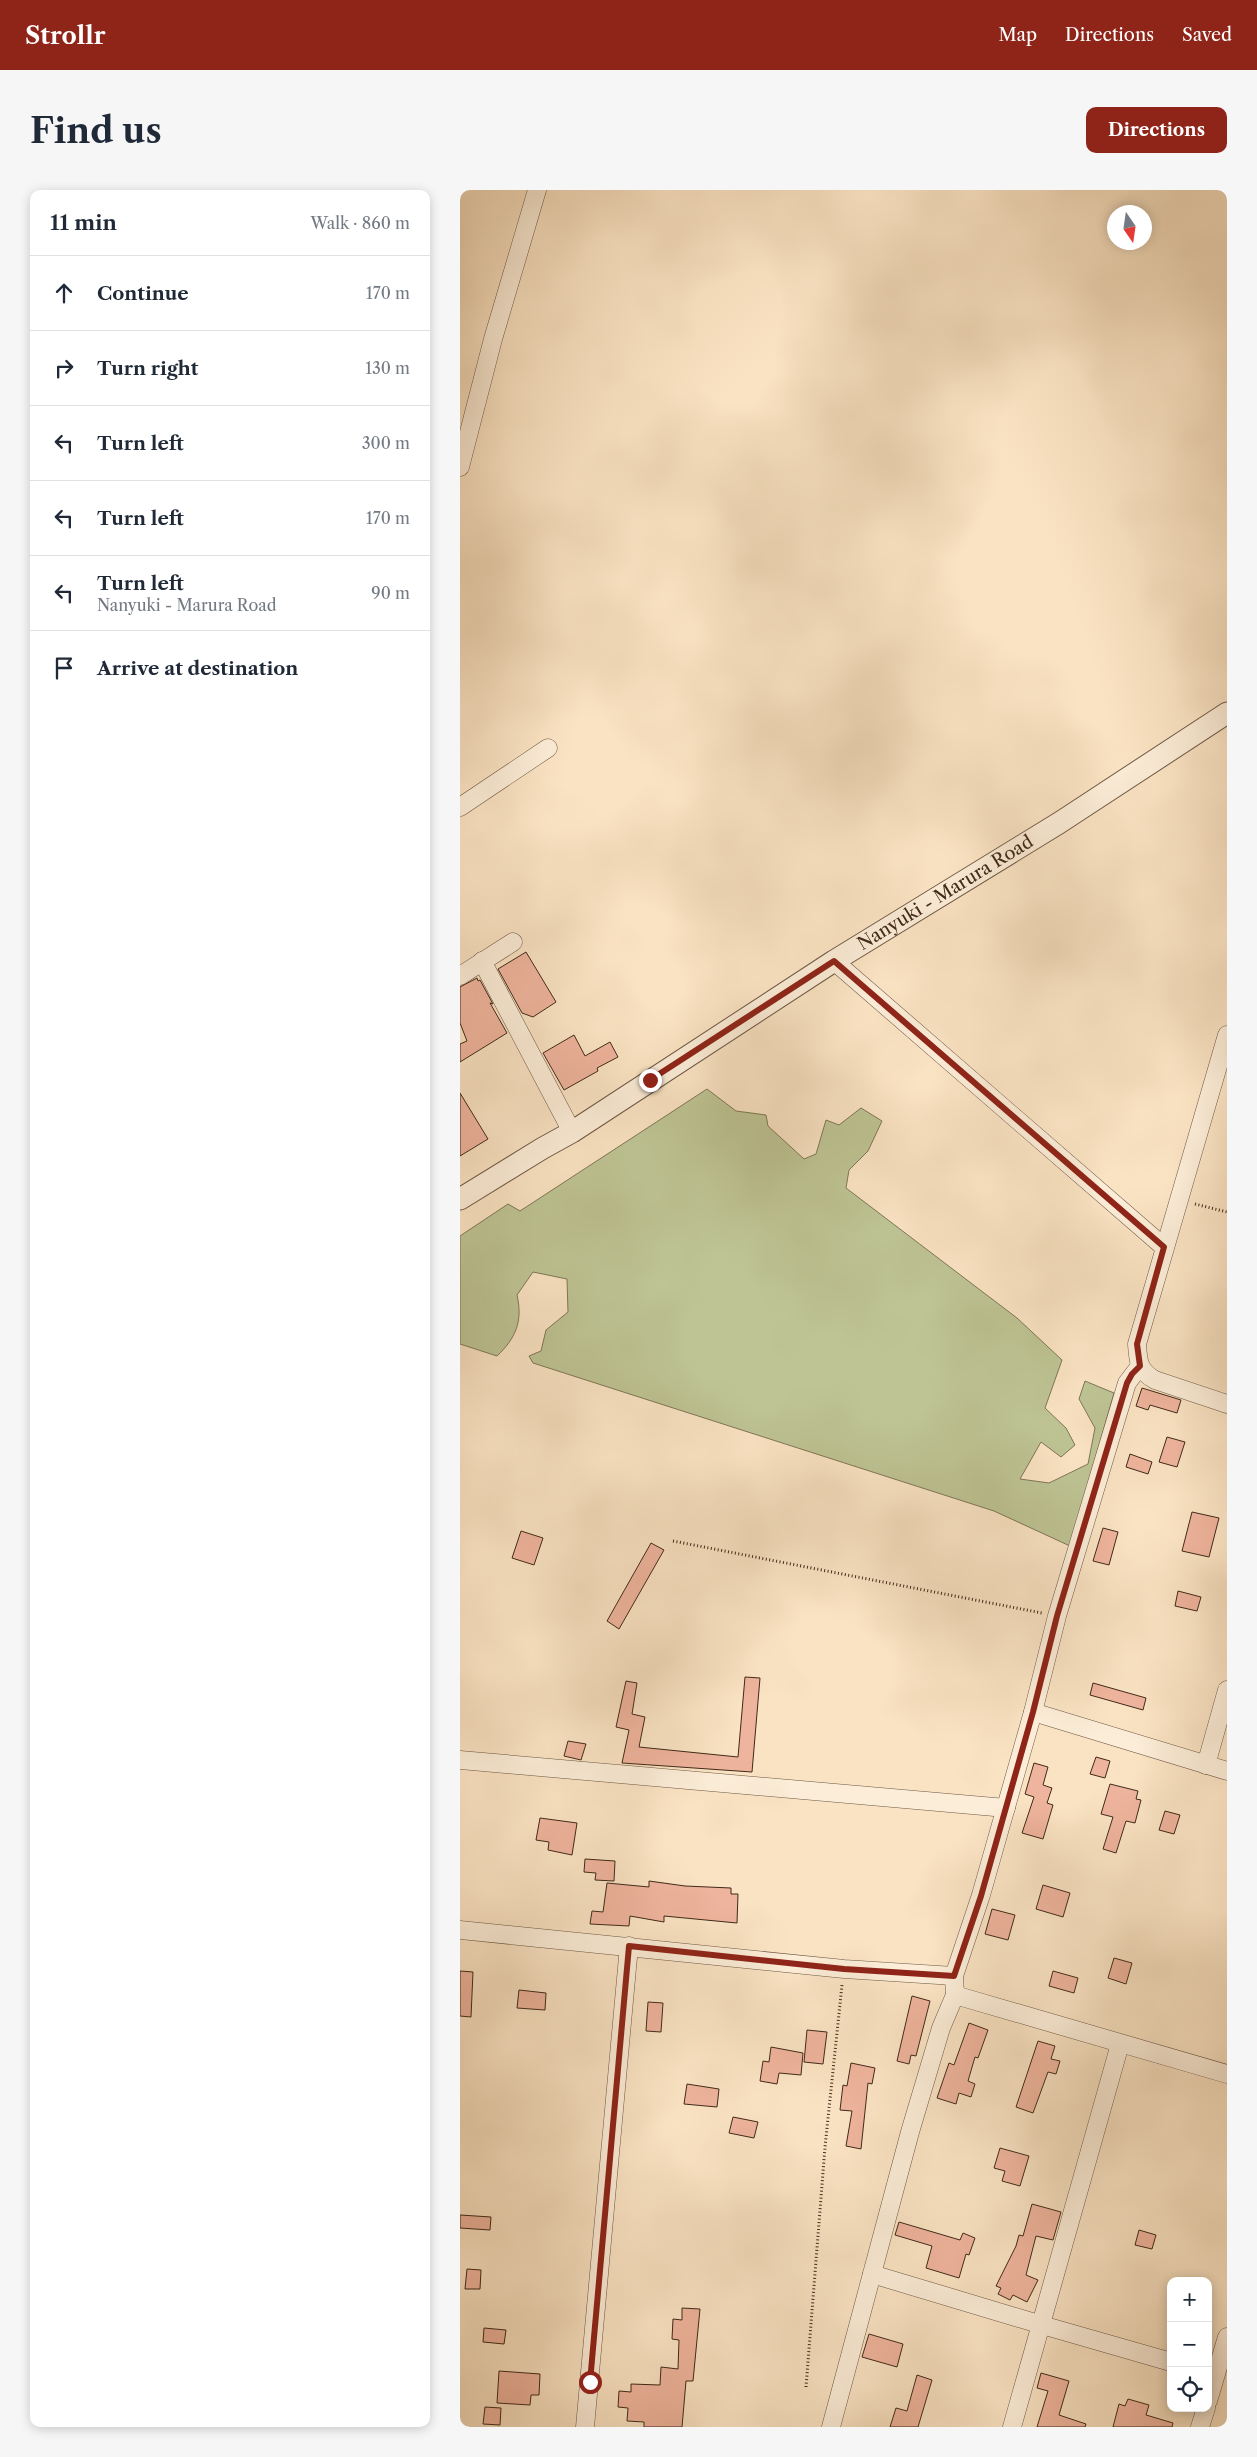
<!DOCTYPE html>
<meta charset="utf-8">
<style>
body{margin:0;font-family:"Libre Caslon Text",serif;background:#f6f6f7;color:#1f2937}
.controls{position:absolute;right:15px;bottom:15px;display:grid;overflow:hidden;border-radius:10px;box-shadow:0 2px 12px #0003}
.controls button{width:45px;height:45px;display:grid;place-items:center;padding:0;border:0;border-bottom:1px solid #e0e1e3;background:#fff;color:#1f2937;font:25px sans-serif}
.compass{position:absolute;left:647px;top:15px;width:45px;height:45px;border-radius:50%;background:#fff;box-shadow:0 2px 12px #0003;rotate:167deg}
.stop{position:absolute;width:15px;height:15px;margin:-11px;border:4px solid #8f2418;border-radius:50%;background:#fff}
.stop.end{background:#8f2418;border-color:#fff;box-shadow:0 1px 5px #0008}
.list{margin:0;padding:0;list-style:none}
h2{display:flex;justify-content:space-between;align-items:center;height:65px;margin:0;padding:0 20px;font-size:21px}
h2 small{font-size:16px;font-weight:400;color:#747a83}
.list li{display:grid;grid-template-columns:32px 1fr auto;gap:15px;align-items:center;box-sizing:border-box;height:75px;padding:0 20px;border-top:1px solid #e0e1e3}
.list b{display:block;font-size:19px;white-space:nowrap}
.list p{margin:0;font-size:16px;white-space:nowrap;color:#747a83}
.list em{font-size:16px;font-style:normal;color:#747a83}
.icon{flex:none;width:28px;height:28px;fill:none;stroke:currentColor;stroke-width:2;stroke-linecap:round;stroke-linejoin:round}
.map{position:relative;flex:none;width:767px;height:2237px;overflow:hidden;border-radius:10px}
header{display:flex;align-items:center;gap:30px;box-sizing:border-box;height:70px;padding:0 25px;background:#8f2418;color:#fff}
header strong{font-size:24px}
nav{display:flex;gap:28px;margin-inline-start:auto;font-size:18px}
.intro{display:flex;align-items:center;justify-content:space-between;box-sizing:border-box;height:120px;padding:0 30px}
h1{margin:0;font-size:35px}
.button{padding:12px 22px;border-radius:10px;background:#8f2418;color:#fff;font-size:18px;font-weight:700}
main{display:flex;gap:30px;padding:0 30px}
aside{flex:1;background:#fff;border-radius:10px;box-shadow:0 2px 12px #0003}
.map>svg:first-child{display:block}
</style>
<header>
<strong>Strollr</strong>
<nav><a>Map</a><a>Directions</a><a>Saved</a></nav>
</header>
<div class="intro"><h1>Find us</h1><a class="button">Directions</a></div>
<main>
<aside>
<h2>11 min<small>Walk · 860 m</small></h2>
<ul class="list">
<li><svg class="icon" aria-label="ahead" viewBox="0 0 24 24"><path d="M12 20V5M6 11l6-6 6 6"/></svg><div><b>Continue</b></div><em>170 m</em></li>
<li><svg class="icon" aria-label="right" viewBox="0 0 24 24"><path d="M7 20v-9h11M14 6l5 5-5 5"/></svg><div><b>Turn right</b></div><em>130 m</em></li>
<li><svg class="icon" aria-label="left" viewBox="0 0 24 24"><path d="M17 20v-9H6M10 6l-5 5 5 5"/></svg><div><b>Turn left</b></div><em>300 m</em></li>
<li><svg class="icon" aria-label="left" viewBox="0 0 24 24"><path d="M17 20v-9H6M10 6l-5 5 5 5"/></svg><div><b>Turn left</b></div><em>170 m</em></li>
<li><svg class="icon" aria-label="left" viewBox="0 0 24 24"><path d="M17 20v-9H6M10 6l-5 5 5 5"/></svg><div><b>Turn left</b><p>Nanyuki - Marura Road</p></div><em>90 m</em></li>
<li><svg class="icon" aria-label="arrive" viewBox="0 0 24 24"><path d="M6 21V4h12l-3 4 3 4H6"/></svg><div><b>Arrive at destination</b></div></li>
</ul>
</aside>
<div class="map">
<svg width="767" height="2237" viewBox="0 0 767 2237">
<rect width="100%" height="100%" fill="#fae3c3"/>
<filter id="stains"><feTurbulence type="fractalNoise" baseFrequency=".004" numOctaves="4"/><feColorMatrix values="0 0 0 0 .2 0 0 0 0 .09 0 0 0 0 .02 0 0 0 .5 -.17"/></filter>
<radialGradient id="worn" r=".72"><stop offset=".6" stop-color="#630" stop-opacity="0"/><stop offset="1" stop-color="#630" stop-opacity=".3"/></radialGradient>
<path fill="#bec494" stroke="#7f7656" d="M247,899l29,22 30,4 2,11 36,33 12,-5 10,-34 13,5 22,-17 21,13 -14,30 -19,19 -3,18 171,130 45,42 -17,48 21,20 9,17 -14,12 -20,-15 -21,37 29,4 39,-19 7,-36 -16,-29 6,-18 29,12 -44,153 -76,-35 -461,-148 -4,-7 12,-5 5,-21 22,-18 -1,-33 -34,-7 -16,23c6,26 -1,43 -20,61l-37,-12v-108l48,-32 12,7z"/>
<g fill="#efb49d" stroke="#402919">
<polygon points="66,762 96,812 73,827 62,823 38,779"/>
<polygon points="17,788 18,791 20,790 33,814 30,813 47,843 0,872 0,854 7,851 0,833 0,797"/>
<polygon points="114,845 125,866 150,852 158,867 137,878 138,881 104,900 83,863"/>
<polygon points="0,903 28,949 0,966"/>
<polygon points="682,1198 721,1210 717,1223 690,1215 688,1220 676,1216"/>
<polygon points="707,1247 725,1252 717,1277 699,1272"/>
<polygon points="670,1264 692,1272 688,1284 666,1277"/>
<polygon points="732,1322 759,1328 749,1367 722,1361"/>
<polygon points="643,1338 658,1342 649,1375 633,1371"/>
<polygon points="61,1341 83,1348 74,1375 52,1368"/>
<polygon points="191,1353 204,1360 159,1439 147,1431"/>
<polygon points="718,1401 741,1407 737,1421 715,1416"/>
<polygon points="285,1487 300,1488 292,1582 162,1573 169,1540 156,1537 166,1491 177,1493 172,1524 185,1527 179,1557 278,1567"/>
<polygon points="633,1493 686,1508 683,1520 630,1505"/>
<polygon points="108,1551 126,1554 121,1570 104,1566"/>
<polygon points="636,1567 650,1571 645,1588 630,1584"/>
<polygon points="574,1573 588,1577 583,1595 592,1598 587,1613 593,1615 583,1649 562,1643 574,1607 565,1604"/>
<polygon points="650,1594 678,1601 676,1609 681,1610 675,1633 666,1631 656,1663 643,1659 653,1627 641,1624"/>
<polygon points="705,1621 720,1625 714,1644 699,1640"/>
<polygon points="80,1628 117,1633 112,1665 88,1660 89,1652 76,1650"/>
<polygon points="125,1669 155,1671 154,1691 135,1690 136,1683 124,1682"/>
<polygon points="189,1691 225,1696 271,1698 271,1704 278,1704 277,1733 204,1726 204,1732 170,1726 169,1736 130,1734 132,1721 143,1722 147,1693 189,1697"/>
<polygon points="583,1695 610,1703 603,1727 576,1719"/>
<polygon points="532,1719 555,1725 548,1750 525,1744"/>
<polygon points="654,1768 672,1773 666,1794 648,1788"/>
<polygon points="0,1781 13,1782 11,1827 0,1826"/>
<polygon points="593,1781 618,1788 614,1803 589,1796"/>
<polygon points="59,1800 86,1803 85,1820 57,1818"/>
<polygon points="452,1806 470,1811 456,1866 451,1865 449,1874 437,1871"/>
<polygon points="188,1812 203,1813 201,1842 186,1841"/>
<polygon points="509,1833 528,1840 518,1868 515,1867 508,1891 515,1894 511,1907 499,1903 496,1914 477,1908 489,1873 494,1875"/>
<polygon points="347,1840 367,1842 363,1874 344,1872"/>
<polygon points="578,1851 595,1856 591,1869 600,1871 596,1884 588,1882 573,1923 556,1917"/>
<polygon points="311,1857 343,1863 341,1885 319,1883 317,1894 300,1891 303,1871 309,1872"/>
<polygon points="391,1873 415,1878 412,1894 408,1893 401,1959 386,1956 392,1921 380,1920 383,1895 387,1896"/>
<polygon points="227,1894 259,1899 257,1917 224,1914"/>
<polygon points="273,1927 298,1932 294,1948 269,1943"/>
<polygon points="540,1958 569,1966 560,1996 542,1991 545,1981 534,1978"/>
<polygon points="572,2014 601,2022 593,2050 576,2046 566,2085 578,2090 567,2112 553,2105 550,2110 538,2104 541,2098 536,2096 556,2056 559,2045 563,2046"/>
<polygon points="0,2025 31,2027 30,2040 0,2038"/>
<polygon points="439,2032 500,2050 503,2043 515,2048 509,2065 506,2064 499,2088 466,2078 472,2056 435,2045"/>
<polygon points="679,2040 696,2045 692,2059 675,2055"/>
<polygon points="7,2079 21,2080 20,2099 5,2099"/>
<polygon points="222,2118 240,2119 233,2191 226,2191 222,2237 184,2237 184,2232 167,2231 168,2218 158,2217 159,2201 171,2202 171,2194 200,2195 201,2177 218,2179 219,2150 212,2149 213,2129 222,2130"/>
<polygon points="24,2138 46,2140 44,2154 23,2152"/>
<polygon points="409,2144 443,2154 437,2177 402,2167"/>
<polygon points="39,2181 80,2184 79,2205 71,2205 70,2215 37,2213"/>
<polygon points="581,2183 609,2191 599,2225 626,2234 625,2237 577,2237 588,2201 577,2198"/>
<polygon points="457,2185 472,2190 458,2237 430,2237 436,2218 447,2221"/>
<polygon points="668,2209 689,2215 686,2225 713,2233 712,2237 653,2237 659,2214 665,2216"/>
<polygon points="25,2217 41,2218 40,2235 23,2234"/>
</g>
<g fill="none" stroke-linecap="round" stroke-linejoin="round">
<defs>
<g id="minor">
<polyline points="0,277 33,149 77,0"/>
<polyline points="0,617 88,558"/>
<polyline points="22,771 112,942"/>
<polyline points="374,771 704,1057"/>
<polyline points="0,786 53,752"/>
<path d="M767,845l-90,309c1,18 2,27 18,36l72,24"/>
<polyline points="573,1522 767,1581"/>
<polyline points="0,1570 546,1618"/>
<polyline points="746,1575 767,1500"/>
<polyline points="0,1740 384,1779 494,1786"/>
<polyline points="495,1805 767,1884"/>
<polyline points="412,2084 582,2135 711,2172"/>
<polyline points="748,2211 767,2147"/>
<polyline points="125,2237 169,1756"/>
<polyline points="371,2237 450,1942 481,1838 495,1805 494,1786 521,1705 573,1522 597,1426 667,1193 680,1176"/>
<polyline points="552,2237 660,1854"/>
<polyline points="740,2237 746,2218"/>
</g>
<g id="tertiary">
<path id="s1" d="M0,1009l83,-51 29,-16 262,-171 225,-138 168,-110"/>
</g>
</defs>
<use href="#minor" stroke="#6e5844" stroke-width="19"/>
<use href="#tertiary" stroke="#6e5844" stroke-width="23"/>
<g stroke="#402919" stroke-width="3" stroke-dasharray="1 2.5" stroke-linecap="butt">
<polyline points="735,1014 767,1022"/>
<polyline points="213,1351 582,1423"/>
<polyline points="346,2197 365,1957 382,1795"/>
</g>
<use href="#minor" stroke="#fcedd8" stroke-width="18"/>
<use href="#tertiary" stroke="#fcedd8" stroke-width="21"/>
</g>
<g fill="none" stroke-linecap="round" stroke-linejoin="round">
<polyline stroke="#8f2418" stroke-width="6" points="130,2192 169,1756 384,1779 494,1786 521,1706 573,1522 597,1426 667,1193 672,1184 680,1176 677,1154 704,1057 374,771 190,890"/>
</g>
<g text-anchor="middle" stroke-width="4.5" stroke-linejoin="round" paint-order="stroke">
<g font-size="18" fill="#402919" stroke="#fcedd8">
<text dy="6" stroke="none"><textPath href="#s1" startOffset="574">Nanyuki - Marura Road</textPath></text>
</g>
</g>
<rect width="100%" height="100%" filter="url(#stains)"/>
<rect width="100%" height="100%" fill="url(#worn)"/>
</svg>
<div class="controls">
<button>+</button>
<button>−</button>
<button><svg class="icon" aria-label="locate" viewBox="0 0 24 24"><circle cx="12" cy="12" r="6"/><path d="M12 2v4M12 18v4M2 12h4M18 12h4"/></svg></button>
</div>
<svg class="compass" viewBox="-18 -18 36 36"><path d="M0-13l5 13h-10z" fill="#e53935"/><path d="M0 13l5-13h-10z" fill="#747a83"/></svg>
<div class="stop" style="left:130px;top:2192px"></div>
<div class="stop end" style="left:190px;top:890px"></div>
</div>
</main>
